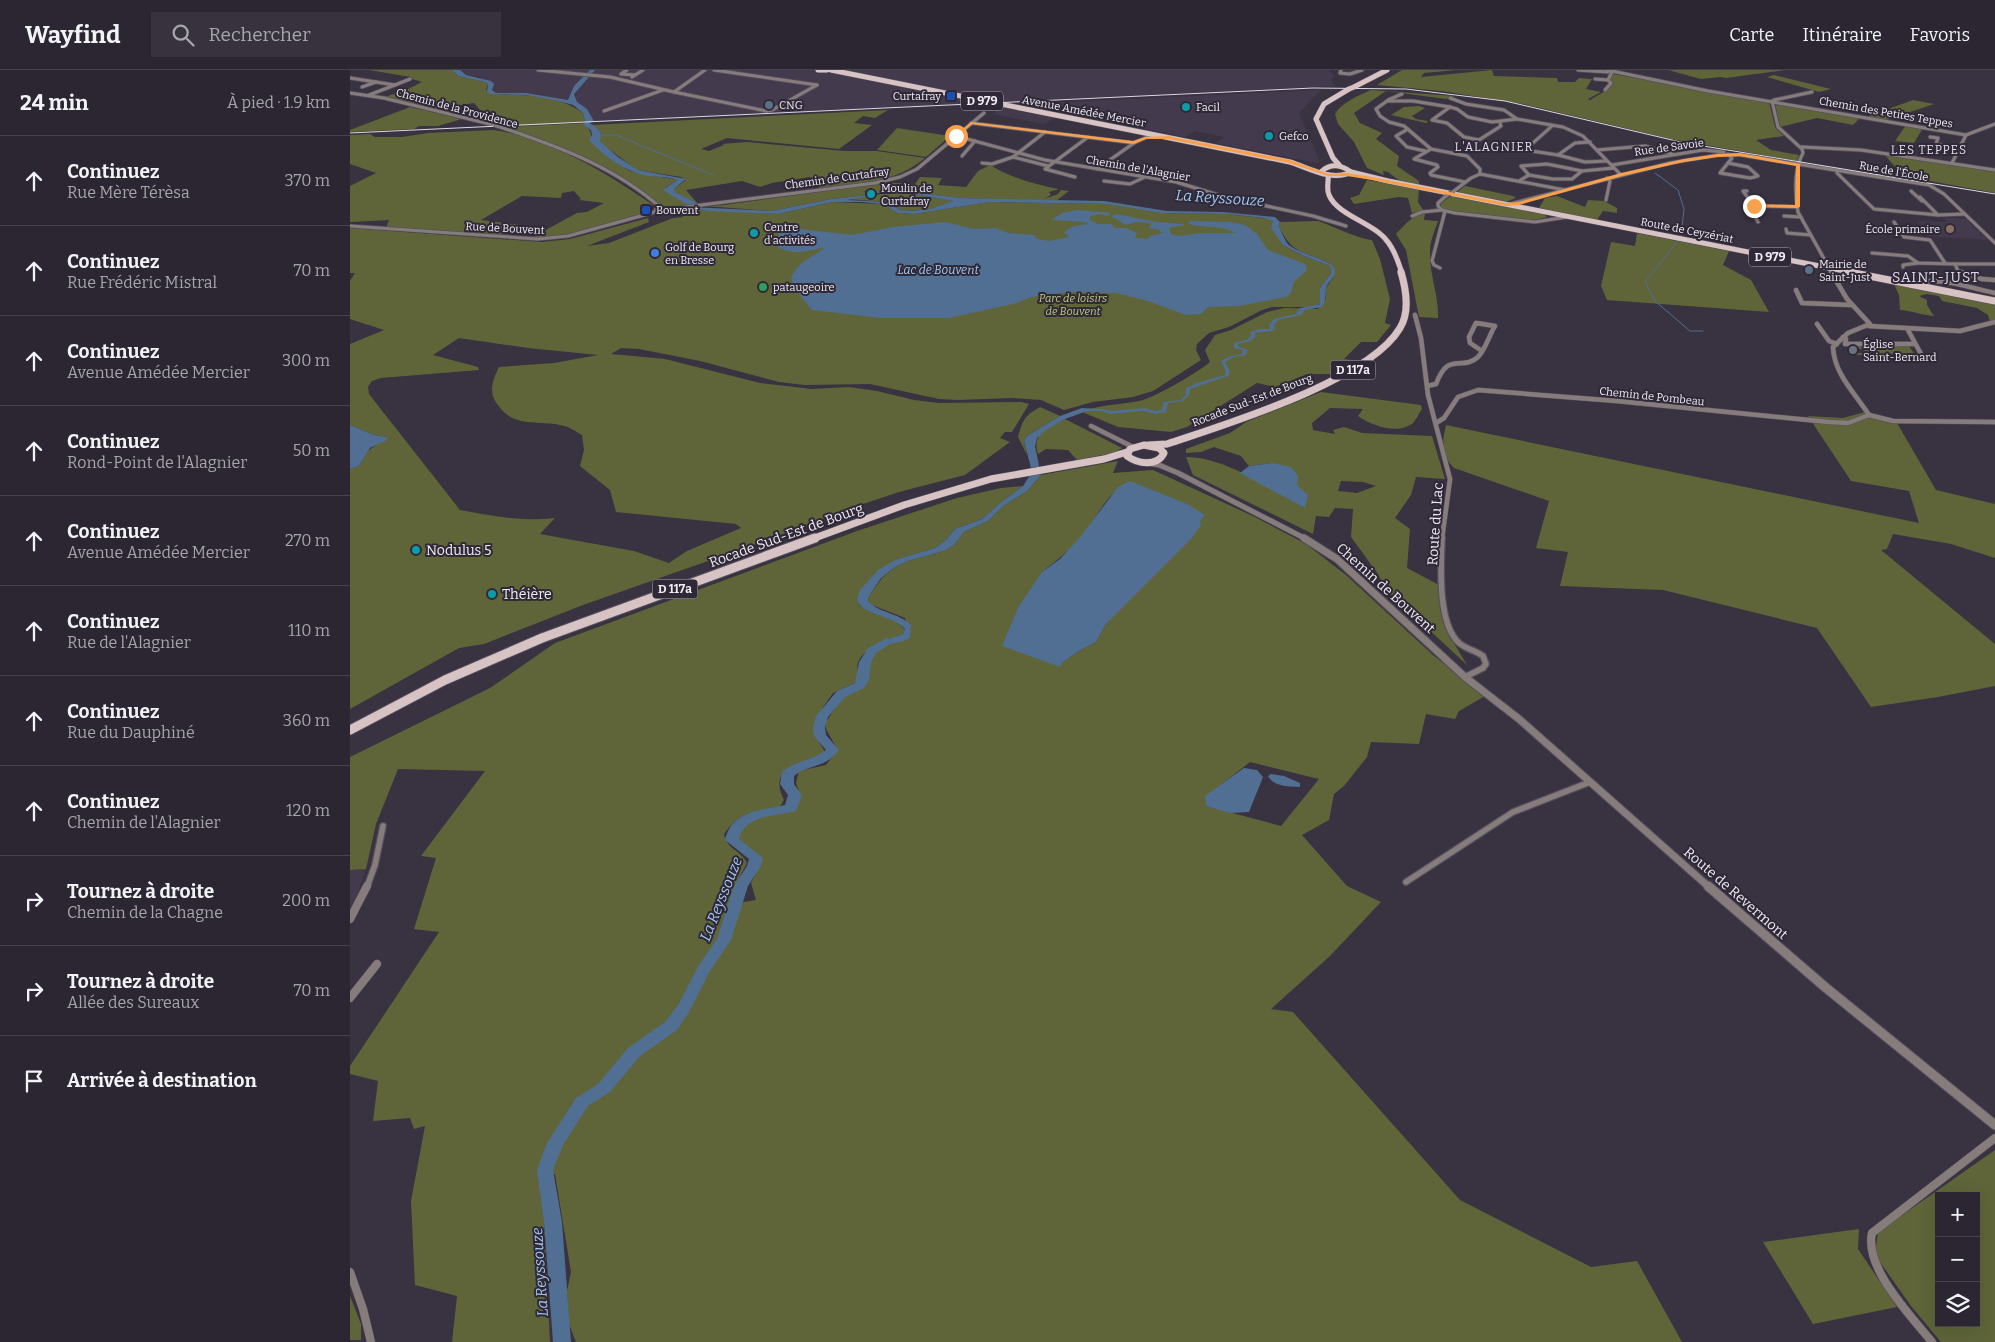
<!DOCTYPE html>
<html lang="fr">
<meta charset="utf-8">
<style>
body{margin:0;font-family:Bitter,serif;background:#37323d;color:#f1f3f6}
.controls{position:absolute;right:15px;bottom:15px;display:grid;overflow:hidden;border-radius:0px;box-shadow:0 5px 20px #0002}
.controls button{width:45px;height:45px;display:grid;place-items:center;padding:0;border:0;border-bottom:1px solid #47434d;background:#2b2631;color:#f1f3f6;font:25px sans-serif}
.stop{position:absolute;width:15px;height:15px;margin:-11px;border:4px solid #f9a04d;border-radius:50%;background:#fff}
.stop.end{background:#f9a04d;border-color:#fff;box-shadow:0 1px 5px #0008}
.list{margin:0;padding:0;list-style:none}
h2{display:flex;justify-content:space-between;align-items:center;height:65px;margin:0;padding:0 20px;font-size:21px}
h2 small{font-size:16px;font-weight:400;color:#a6a5ab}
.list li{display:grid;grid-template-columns:32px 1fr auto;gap:15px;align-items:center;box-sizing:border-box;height:90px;padding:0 20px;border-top:1px solid #47434d}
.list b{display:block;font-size:19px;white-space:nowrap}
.list p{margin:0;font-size:16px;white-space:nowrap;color:#a6a5ab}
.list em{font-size:16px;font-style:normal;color:#a6a5ab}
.icon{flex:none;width:28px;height:28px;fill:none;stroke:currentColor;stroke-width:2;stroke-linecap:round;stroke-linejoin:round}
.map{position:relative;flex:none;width:1645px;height:1272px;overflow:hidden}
header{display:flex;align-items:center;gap:30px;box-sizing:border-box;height:70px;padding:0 25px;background:#2b2631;border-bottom:1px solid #47434d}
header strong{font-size:24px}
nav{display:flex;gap:28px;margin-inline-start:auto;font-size:18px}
.search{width:350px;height:45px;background:#37323d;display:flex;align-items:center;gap:12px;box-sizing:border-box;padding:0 18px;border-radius:0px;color:#a6a5ab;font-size:19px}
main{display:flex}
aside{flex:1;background:#2b2631}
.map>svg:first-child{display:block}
</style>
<header>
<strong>Wayfind</strong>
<div class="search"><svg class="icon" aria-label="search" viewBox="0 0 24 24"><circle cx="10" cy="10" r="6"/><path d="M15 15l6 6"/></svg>Rechercher</div>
<nav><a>Carte</a><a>Itinéraire</a><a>Favoris</a></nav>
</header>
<main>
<aside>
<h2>24 min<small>À pied · 1.9 km</small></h2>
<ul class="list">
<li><svg class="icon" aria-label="ahead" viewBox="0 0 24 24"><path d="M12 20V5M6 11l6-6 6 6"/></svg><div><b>Continuez</b><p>Rue Mère Térèsa</p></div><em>370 m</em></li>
<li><svg class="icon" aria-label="ahead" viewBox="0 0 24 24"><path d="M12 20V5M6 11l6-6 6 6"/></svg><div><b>Continuez</b><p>Rue Frédéric Mistral</p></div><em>70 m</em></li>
<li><svg class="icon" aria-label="ahead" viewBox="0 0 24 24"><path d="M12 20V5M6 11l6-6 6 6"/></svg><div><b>Continuez</b><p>Avenue Amédée Mercier</p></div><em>300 m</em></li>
<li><svg class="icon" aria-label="ahead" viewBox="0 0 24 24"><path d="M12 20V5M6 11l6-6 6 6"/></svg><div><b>Continuez</b><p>Rond-Point de l'Alagnier</p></div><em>50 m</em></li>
<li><svg class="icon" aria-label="ahead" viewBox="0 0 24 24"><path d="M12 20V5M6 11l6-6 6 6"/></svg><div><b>Continuez</b><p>Avenue Amédée Mercier</p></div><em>270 m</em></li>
<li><svg class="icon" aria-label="ahead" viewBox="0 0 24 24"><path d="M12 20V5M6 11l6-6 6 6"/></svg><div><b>Continuez</b><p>Rue de l'Alagnier</p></div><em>110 m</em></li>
<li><svg class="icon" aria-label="ahead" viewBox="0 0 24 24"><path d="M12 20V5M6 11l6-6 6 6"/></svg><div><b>Continuez</b><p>Rue du Dauphiné</p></div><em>360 m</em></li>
<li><svg class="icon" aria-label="ahead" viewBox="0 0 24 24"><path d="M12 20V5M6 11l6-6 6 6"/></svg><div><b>Continuez</b><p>Chemin de l'Alagnier</p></div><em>120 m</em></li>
<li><svg class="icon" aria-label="right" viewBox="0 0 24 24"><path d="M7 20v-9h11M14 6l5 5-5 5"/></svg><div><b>Tournez à droite</b><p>Chemin de la Chagne</p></div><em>200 m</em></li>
<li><svg class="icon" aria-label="right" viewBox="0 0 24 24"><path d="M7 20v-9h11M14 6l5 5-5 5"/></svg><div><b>Tournez à droite</b><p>Allée des Sureaux</p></div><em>70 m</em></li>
<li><svg class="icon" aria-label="arrive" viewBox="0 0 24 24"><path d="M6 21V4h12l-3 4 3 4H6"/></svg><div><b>Arrivée à destination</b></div></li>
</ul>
</aside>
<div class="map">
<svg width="1645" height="1272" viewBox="0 0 1645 1272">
<rect width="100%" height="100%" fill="#393241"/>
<g fill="#443a4e">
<polygon points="110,0 470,0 634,33 244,51 237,39 227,33 225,28 218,30 184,24 146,23 130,7 116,5"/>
<polygon points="492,0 981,0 980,2 985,5 981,10 985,16 651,32"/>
<polygon points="971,20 949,43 970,92 967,93 866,73 874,67 845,61 835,67 683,37 691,33"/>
<polygon points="654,38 706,48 694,54 643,44"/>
<polygon points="1593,147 1618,149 1619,153 1638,170 1579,166 1567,151 1597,152"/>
<polygon points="16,799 6,828 0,838 0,800"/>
</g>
<g fill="#5f6539" fill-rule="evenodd">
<path d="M19,0h83l6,6 27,6 3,2 -2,6c11,6 21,4 34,5 22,1 45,5 63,18l2,9c-21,1 -89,9 -103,-3l10,-3 -1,-4 -11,-2 -6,-7 -32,5 3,5 -60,-16 23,-8 14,-7 -13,-4 2,-1z"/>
<polygon points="1052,0 1106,0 1074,3 1071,7 1142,0 1144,6 1207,8 1208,12 1225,12 1229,8 1242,9 1236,19 1251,22 1238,29 1240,30 1257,20 1262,13 1259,10 1263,4 1419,32 1425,57 1434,66 1406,70 1421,80 1449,85 1447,91 1321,69 1173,34 1091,21 1027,15"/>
<polygon points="1318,0 1435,0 1376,8 1371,7 1351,9"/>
<polygon points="1424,5 1481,19 1469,22 1417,7"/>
<path d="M1021,20l84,6 -9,3 -60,-8 -32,22 6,10 22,10 -6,6 23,17 -2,10 22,15v5l-19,-5 -12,-9 -5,-1 1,4 -17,-7 -13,-26 -16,-18 -3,-10c7,-12 23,-18 36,-24z"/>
<polygon points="1563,30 1584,34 1536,50 1516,47"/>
<polygon points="1425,33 1511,47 1503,55 1467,48 1430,57"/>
<polygon points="1069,36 1075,38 1062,46 1066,49 1078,51 1076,53 1041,45 1054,37"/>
<polygon points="60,37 112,49 88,56 69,56 64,59 0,62 0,60"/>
<path d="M538,40l-13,8 -12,-2 -9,7 18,2 -33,24 -112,-11 -26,11 8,2 15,-6 -2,-1 25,-2 98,9h32l48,7c-31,26 -67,25 -106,30l-9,-11 -38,6 -12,4 -18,-6 -56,9 12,14 -23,-12 -1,-3 12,-9 -5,-3 -44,-7 -36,-27 -2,-4 2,-6 -3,-4 -7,-4z"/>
<path d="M235,53c4,8 8,8 5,18l22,19 18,11 21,5 24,3 2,1 -12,8 24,18 -27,1c-44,-40 -101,-60 -156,-80z"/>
<polygon points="1556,55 1573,58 1564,73 1545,71"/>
<polygon points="547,58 600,66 576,87 527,80"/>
<path d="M143,60c55,7 115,44 160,75l-12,7v2l-66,20 -44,4 46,-25 10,-1 17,-9 -25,-3 2,-1 -7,-8 -12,2 -1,5 -39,-2 -41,24 39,5 -23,11 -111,-8 3,-8 -39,2v-36l26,-13 -26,-9v-29l20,-1 5,3h27l26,-4z"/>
<polygon points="1534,84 1645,101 1645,123 1553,106"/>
<path d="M640,95c22,13 43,19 69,24l-10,3 2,3 -7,4 14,-5 3,-4 8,1 -13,10h-12l-83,-3 -55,-6 -29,1 -5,-4 -8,2 4,4 -37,4 -59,12 -68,-5 20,-1 159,-22 2,1 -3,2h1l10,-3 22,1 5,-7 22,1 -4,7 28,2 12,-16z"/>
<polygon points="1017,110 1069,119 1068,132 1074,141 1062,143 1058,128 1049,127 1004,134 1000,128 1009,125"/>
<polygon points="1115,116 1163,126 1166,128 1155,132 1106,123"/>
<polygon points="532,124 563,124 604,131 580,139 559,141 550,140 537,132 495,129"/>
<polygon points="1102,125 1194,144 1197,147 1185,150 1104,142 1092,138 1090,134"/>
<polygon points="1207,126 1235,137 1238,130 1254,131 1267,138 1267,143 1253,141 1247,150 1189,138 1195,128"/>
<path d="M482,132l50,2 16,9 16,1 76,-12 121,2 50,9 66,1 43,5 4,3 -1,4 10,19 21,11 26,10 1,7 -11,15v16l-13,3h-35l-10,3 -33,17 -20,6 -12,11 -1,6 5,10 -48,31 -20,6 -40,5 -29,8 -23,-10 -29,-2 -55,2 -18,-1 -69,-15 -65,1 -26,-3 -79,-21 -61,-12 -18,-1 -10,6 54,5 95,24 52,6 37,-2 28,4 37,9 25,3 82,-1 8,2 -17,28h-7l-5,6 10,4 -45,33 -66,17 -51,17 -86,33 -179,63 -99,39 -25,4 -109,61v-240l9,-3 9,-15 19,-14 -13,-2 -24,-10v-81l34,-14 -34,-11v-38l5,-8h-5v-45l192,14 28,-3 78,-21 1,4 -62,24 22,-3 64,-25 10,-1 -1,-1 17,-7 79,5zM109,268l69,10 70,7 -44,8 -55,4c-6,12 -11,25 -2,37 18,26 41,15 67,22 6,1 12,6 18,9l2,15 -4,16 30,24 6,22 120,12 5,4 -54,23 -18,12 -35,-12 -94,-17 15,-16c-32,4 -63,-2 -95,-8l-91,-116 -1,-7 4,-6 9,-3 98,-8 -1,-3 -45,-12z"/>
<path d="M1075,143l-1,7 14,1c-3,9 -8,20 -8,30 -1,23 9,45 8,67l-19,-1 -13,-67 -10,-16c8,-8 17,-20 29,-21z"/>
<path d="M968,151c15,5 40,18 54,19l8,19 10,40 -5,24 6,2 -14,17h-16l-17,17 13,2 -22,13h-28l-32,13 -18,-4 -70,44 -16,5 -53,-5 -36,-15c19,-8 37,-7 57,-11 15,-3 58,-28 71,-39l-5,-12 10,-15 16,-5 36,-18 18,-4 33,1 8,-10v-11l8,-12 -5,-13c-26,-13 -37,-8 -50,-37l1,-4z"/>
<polygon points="1287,163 1379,181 1373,195 1401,210 1419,242 1257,230 1251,216 1261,172 1285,176"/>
<path d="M1543,212l102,21v17l-5,2 -2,-7 -11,-7 -35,-7 -3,-5 -12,-2 -8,2 8,4v5l7,11c-12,-1 -22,-5 -34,-6l-1,-15z"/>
<polygon points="1496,275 1558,275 1566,286 1550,287 1549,284 1505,285 1504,283 1516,283 1514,280"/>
<path d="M971,322l100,13 1,4c-3,4 -6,11 -9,14 -15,12 -41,3 -55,-7l5,-7 -33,-1 -18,15 1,7 22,4 -2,-4 11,-3 18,6 70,3 13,43 -29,-2 -5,18 -16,23 15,11 -3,39 32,17 4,37 6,13 18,30 -82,-76 -7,-15 -27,-37 2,-28 -18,-1 -6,9 -13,-1 -3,18 -120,-59 -7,-18c40,0 84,32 119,51l-33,-45 -23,3 -8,-10 -27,-9 -13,5 -15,1v-4l44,-16 16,-11zM991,411l22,1 13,4 -19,7 -19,-2z"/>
<path d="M690,337l20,9 -33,20 -3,5 3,14 -9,-18c5,-17 6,-21 22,-30z"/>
<path d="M1515,342l5,6 27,5 39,67 59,14v54l-44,-14 -58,-10 -6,15 -6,1 114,94v42l-57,11 -67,10 -54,-79 -154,-38 -103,-4 8,-34 -32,-4 13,-47 -95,-33c-13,-12 -12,-27 -8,-43l473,98 -10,-32 -58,-10 -43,-65 35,2z"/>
<path d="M715,349l57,29 -8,5 -37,7 -9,-10 -22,-1 -8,5c-7,-22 11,-26 27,-35z"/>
<path d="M768,391l-5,12 40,-3 102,47 51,27 40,31 87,80 52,41 -26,15 -4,8 -29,-5 -7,30 -48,-2 -4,15 -23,29 -10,8 -5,26 -27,15 45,51 34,16 -51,54 -59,53 22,3 167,188 131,67 46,-6 45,81h-1106l-7,-18 -2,-33 4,-19 -16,-98 -13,2 8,166h-98l5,-46 -42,-11 -4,-84 14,-75 -11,3 -4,-11 -37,3 5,-40 -28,-7v-8l89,-134 -25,-3 22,-71 -15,-2 64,-85 -87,-2 -22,55 -10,45 -16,1v-113l140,-69 65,-45 302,-112 100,-33 44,-10 22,-2 -23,17 -18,16 -27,10 -9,11 -11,8 -38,11 -39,45c14,13 35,10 47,26l-2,4c-18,9 -58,17 -42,46l-28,13 -10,14 -9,18 4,15 7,12 -3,5c-21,9 -55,10 -38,43 -7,16 -25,9 -39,15 -9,4 -15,11 -21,19 4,17 17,16 23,29l-8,15 -7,26 24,-4 -5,-17 7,-14 3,-12 -24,-15c0,-5 1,-7 4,-12 16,-25 47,-4 60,-33l-5,-14 3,-12 27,-6 10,-13v-5l-10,-18v-7l19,-29 18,-7 7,-25 8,-11 6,-5 26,-7 -5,-20 -33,-13 -4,-4 1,-5 13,-18 13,-11 13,-6 36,-10 10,-6 10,-13 24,-11 14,-14 25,-16 14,-16zM780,412l74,33 -98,109 -10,18 -17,9 -17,12 -20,-91c14,-11 28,-22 40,-36 16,-19 24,-44 48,-54zM900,692l69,17 -38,47 -75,-20 11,-18z"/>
<path d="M1645,1080v192h-54l-30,-36 -36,-51 3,-23zM1589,1126h37v127h-37z"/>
<polygon points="1509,1159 1508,1179 1547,1237 1463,1254 1413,1172"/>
<polygon points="0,1226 11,1254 11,1270 0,1270"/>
</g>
<g fill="#506f93">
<path d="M102,0h8l6,5 25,6 3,3 -2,6 4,3h30l42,7 6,-14 16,-16h5l-21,24 3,8 10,7 7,12 -4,2 8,6 3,4 -1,8 18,16 20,13 48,9 -12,10 1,3 24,12 -10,2 -26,-16 14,-10 -2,-1c-9,-2 -18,-2 -27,-3 -22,-4 -44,-19 -59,-36l3,-5 -1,-5 -8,-5 2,-3 -2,-9 -10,-8 -19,-5 -28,-5 -35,-1 -4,-2 1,-8 -3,-2 -27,-6z"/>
<path d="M533,121l28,1 50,6 143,3 63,10 56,1 52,5 5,5 -1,4c1,3 7,16 8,17 9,11 46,16 48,27 1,8 -7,11 -9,18 -1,7 1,12 -4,19l-17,3 -4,5 -23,5 -4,5 1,3 -2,3 -18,2v4l-4,4 -13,3 1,3 9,3 -2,5 -12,2 -9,5 5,10 -2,4 -38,13 -1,6 -6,6 -15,2 -2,9 -10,2 -13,-3 -33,3 -8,-3h-15l-22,8 -19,11 -9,8 -2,8 6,29 -14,16 -25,16 -14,14 -24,11 -10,13 -10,6 -36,10 -13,6 -14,11 -12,18 -1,5c11,12 31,12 43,24l-1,13c-10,6 -22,4 -32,12l-9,-2 9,-5 25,-9 2,-5c-12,-14 -44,-14 -48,-29l3,-10 18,-20 19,-11 38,-11 11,-8 9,-11 27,-10 18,-16 23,-17 9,-14 -8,-31 3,-5 33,-20 22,-8 20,1 10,2 33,-3 10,3 7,-1 2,-8 17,-2 5,-5v-7l11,-5 28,-8 1,-3 -5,-11 10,-5 11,-2 1,-4 -9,-2v-5l13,-3 4,-4 -1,-4 10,-3h10l-1,-4 5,-6 22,-5 4,-6 20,-4v-16l11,-15 -1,-7 -26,-10 -21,-11 -12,-17 2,-7 -9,-3 -37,-4 -66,-1 -54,-9 -117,-2 -76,12 -16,-1 -16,-9 -20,-2h-30l-54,12 -70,-3 -18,-4 82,4 59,-12 37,-4 2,1 -23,4 40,2 13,8 10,1 20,-2 23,-8 -40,-7 -36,-1z"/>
<path d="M727,140l34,3 -4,3 -7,-2 -10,2v4l8,4h13l4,4h11l11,5 -2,5 13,1 2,-3 13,-3 -6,-4 -9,-1 4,-4 -2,-1 -14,-1 -10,3 -15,-9 6,-2 39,8 27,2 1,1 -15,3 2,6 7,2 23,-3h34c-17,-10 -34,-3 -47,-10l2,-2 41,1 14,3 12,9 11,16 37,14 2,6 -13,12 -3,11 -5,4 -47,9 -31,1 -7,7 -15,1 -38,-14 -32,-8 -46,-1 -39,5 -14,6 -68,15h-69l-68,-8 -18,-22 -3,-10c8,-18 20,-19 33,-30 -6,0 -10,2 -16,3 -11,3 -30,0 -36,-9l8,-9 12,-8 8,4 52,6 41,-8 52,-5 29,7 21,-1 13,5 26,2 3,4 13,2 19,-4 -5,-5 10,-6 15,-2 -5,-2 -33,-2 11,-7z"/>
<polygon points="0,355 24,365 37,367 37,370 20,378 9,396 0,399"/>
<polygon points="922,393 941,397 948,406 947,415 958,425 955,438 890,403 899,396"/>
<polygon points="780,411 837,434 855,445 850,451 851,455 841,469 756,554 746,572 729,581 712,593 710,597 652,576 669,536 692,502 710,489 731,466 768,417"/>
<polygon points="894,698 907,700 913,707 899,742 880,743 856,736 855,726"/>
<path d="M921,704l13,2 16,7v4c-12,-1 -26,0 -32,-11z"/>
</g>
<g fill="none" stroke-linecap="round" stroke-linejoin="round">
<g stroke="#506f93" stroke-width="1">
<polyline points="250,65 266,65 363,105"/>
<polyline points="1305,103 1328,120 1334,139 1331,167"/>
<polyline points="1327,172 1295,212 1305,231 1340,261 1353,261"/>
</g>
<path fill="#506f93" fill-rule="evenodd" d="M537,568l6,4 -17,11 -5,9 -2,18 -5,8 -19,9 -17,20 -3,11 1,7 13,15c-14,19 -31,14 -45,26v8l8,11 -6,16c-20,5 -51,4 -57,28l24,19 -2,8 -13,20 -17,54 -21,31 -21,41 -12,18 -37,26 -30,36 -22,14 -25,39 -10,25 9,52 9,120h-18l-9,-120 -7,-52 10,-27 29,-45 22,-14 30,-36 37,-26 13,-17 21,-40 18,-26 17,-53 13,-20 2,-7 -24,-19c7,-30 35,-29 60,-35l3,-10 -8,-11 2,-12c14,-12 28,-10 44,-22l-12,-14 -1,-8 3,-12 21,-25 18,-8 4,-21 9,-14z"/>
<defs>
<g id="minor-far3">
<polyline points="188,0 260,7 324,22 355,0"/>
<polyline points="277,0 271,4 285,5"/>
<polyline points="364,0 467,15"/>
<polyline points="991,0 990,3 1000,4 1012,0"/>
<polyline points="1228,0 1258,2"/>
<polyline points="1257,0 1358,21 1616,65 1602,93"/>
<polyline points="282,7 293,0"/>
<polyline points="0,8 45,15 19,25"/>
<polyline points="1245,9 1258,10 1262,2"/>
<polyline points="45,15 60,9"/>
<polyline points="12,17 26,12"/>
<polyline points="1255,20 1261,13 1258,10"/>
<polyline points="324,22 416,41 422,40 467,15"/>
<polyline points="0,23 34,28 144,55"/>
<polyline points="1100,28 1116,34 1154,40 1167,49 1213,57 1233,66 1271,105"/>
<polyline points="1038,30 1052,24"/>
<polyline points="1424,30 1462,22"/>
<path d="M1422,31l6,26 24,22 1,4c-9,16 -8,41 -5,59l34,61"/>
<polyline points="1100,37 1082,50 1097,53 1114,67 1129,70 1151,56 1150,53"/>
<polyline points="254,41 313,20"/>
<polyline points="621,53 784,73"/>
<polyline points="1202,56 1175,80 1208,85"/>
<path d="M156,59c56,19 110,39 155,79"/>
<polyline points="1058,59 1046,66 1057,77 1075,81"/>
<polyline points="695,62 663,87 698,96"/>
<polyline points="1616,65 1645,54"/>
<polyline points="606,66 695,90 826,112 875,127 963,146 996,156"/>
<polyline points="1580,67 1588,68 1586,74 1611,78"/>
<polyline points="1240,72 1225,73 1208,85 1235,92 1257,91"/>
<polyline points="1452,77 1511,80 1645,100"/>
<polyline points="1081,79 1064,89 1087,95 1088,97 1080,103 1081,105 1115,112"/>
<polyline points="1247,80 1295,76 1323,84"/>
<polyline points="612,86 625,71"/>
<polyline points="632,93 642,94 663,87"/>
<polygon points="1378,93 1398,97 1408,106 1400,108 1370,103"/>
<polyline points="1378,93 1382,88 1378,84"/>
<polyline points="1262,95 1353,80 1374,82"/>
<polyline points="747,99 784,73 804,64"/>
<polyline points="1488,100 1487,103 1524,139 1588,145"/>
<polyline points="1130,104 1130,99 1117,86 1081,79 1054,56 1039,52 1030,46 1026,39 1037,31 1063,31 1100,37 1107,39 1118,47 1142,52 1167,49"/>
<polyline points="1179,105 1203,109 1222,109 1232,101 1264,98"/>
<polyline points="725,107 695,99 738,67"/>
<polyline points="754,111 780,114 795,107"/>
<polyline points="1169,111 1179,105 1171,96 1197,94 1232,101"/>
<polyline points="1104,121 1121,108 1130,104 1215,120"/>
<polyline points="1397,121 1393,121 1404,136"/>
<polyline points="1561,121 1572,131"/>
<polyline points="1096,126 1088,133 1088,136 1092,140 1105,143 1185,152 1217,147"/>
<polyline points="1570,127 1588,145 1615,144"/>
<polyline points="1256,130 1260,111 1257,108"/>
<polyline points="1160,134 1320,93 1368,85 1390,85 1579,115 1594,124 1645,173"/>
<polygon points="315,138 321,140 315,143 305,142 306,139"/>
<polyline points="320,139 525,113 550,107 567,99 634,43"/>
<polyline points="1062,146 1072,142 1092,140"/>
<polyline points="1434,146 1451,147"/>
<polyline points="1408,152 1400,138 1404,136 1447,137"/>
<polyline points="1544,152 1554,167 1580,170 1595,193"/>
<polyline points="0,156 188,169 218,166 305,142"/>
<polyline points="1436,159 1437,163 1461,165"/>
<polyline points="1522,183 1558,186 1568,193 1605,194"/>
<polyline points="1553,197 1553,195 1568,193"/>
<polyline points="1090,198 1084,195 1082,191 1095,141"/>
<polyline points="1615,203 1608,201 1605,194 1645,194"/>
</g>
<g id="minor-far2">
<path d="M1481,202l16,27 23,25 -22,9 -15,14c1,27 22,46 36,68"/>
<polyline points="1611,202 1632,209 1645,210"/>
<path d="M1561,214c26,-9 58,4 84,9"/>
<polyline points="1446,220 1452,233 1502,235"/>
<polyline points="1065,245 1071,268 1078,325 1100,409 1092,469"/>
<polyline points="1467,254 1479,271 1487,274"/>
<polyline points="1519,256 1610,261 1645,252"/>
<polyline points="1558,260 1571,284"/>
<polyline points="1493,267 1496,269 1495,274 1565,274"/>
<path d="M1077,316l9,-2c13,-34 25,-12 42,-27 8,-8 11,-22 17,-31l-19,-3 -7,14 1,6 12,8"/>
<polyline points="1519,345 1543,351 1645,352"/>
<polyline points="1086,353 1094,348 1108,327 1128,320 1267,331 1479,352 1498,353 1519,345"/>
<polyline points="741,356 783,377"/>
</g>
<g id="minor-far1">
<path d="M1092,468c-1,27 -5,85 17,105 7,6 16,7 24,13l3,8 -3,4 -18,9"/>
<polyline points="1056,812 1163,742 1240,712"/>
<polyline points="17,817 25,795 33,756"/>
</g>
<g id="minor">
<polyline points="0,849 17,816"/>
<polyline points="0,928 27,894"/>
<polyline points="0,1202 13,1239 21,1272"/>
<path d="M1582,1272c-21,-26 -68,-74 -60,-109l123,-95"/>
</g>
<polyline id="tertiary-far2" points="798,393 809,395 828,403 956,469"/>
<polyline id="tertiary-far1" points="954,468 987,489 1115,607 1169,649 1359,817"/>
<polyline id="tertiary" points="1358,816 1475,917 1645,1055"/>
<g id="primary-far2">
<polyline points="468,0 477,0"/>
<path d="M481,0l459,92c19,6 42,20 61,10 -9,-7 -20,-9 -29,-1"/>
<polyline points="1004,17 1037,0"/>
<polyline points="990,96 983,88 966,49 974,34 999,19"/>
<polyline points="1001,102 1038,111 1505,203"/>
<path d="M978,105c1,6 -2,14 1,20 8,20 45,28 58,46 8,9 11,21 15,32"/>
</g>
<g id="primary-far1">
<polyline points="1499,202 1645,231"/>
<path d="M794,375l15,3 5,5c-7,14 -26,11 -37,3l3,-7z"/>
<path d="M799,375l18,-1c59,-20 202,-63 233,-116 10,-16 6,-39 1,-56"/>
<polyline points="462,469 554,435 641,409 754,389 777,382"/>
</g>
<polyline id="primary" points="0,660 95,610 192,568 465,468"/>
</defs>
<use href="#minor-far3" stroke="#56505e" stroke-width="4.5"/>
<use href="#minor-far2" stroke="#56505e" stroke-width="5.5"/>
<use href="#minor-far1" stroke="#56505e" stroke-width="8"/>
<use href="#minor" stroke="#56505e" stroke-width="9"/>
<use href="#tertiary-far2" stroke="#56505e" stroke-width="6"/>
<use href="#tertiary-far1" stroke="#56505e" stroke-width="9"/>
<use href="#tertiary" stroke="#56505e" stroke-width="11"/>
<use href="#primary-far2" stroke="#56505e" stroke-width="6"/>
<use href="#primary-far1" stroke="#56505e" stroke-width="8"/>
<use href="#primary" stroke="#56505e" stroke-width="11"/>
<use href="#minor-far3" stroke="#867c7c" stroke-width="3"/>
<use href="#minor-far2" stroke="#867c7c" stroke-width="4.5"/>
<use href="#minor-far1" stroke="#867c7c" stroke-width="5.5"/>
<use href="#minor" stroke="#867c7c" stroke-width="8"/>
<use href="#tertiary-far2" stroke="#867c7c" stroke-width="5"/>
<use href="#tertiary-far1" stroke="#867c7c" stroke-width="7"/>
<use href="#tertiary" stroke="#867c7c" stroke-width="9"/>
<use href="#primary-far2" stroke="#d7c3c3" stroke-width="5"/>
<use href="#primary-far1" stroke="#d7c3c3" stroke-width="7"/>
<use href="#primary" stroke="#d7c3c3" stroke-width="9"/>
<polyline stroke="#ddd8e2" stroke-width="1" points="0,63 963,18 1056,19 1155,31 1335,73 1645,124"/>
<defs>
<g id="minor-bridge">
<polyline points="144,55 156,59"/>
<polyline points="1096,126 1104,121"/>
</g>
<polyline id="primary-bridge" points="999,19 1004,17"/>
</defs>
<use href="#minor-bridge" stroke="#56505e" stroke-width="4.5" stroke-linecap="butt"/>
<use href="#primary-bridge" stroke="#56505e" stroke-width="6" stroke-linecap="butt"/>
<use href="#minor-bridge" stroke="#867c7c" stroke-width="3"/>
<use href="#primary-bridge" stroke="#d7c3c3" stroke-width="5"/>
</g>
<polygon fill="#f9a04d" points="621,52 783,71 795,67 818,66 940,90 979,104 997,103 1022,107 1156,133 1169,132 1271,103 1334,89 1368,84 1390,83 1450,94 1450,137 1447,138 1402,137 1404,134 1445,135 1446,96 1390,86 1368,87 1334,92 1272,106 1169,135 1156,136 1022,110 997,106 978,106 939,93 818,69 796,69 784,74 622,54 607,67 604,67"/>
<g fill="#1a4fb4" stroke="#2f2836" stroke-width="2">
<rect x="596" y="21" width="10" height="10" rx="2.5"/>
<rect x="291" y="135" width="10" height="10" rx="2.5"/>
</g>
<g fill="#5c6f8a" stroke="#2f2836" stroke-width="2">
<circle cx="419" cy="35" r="5"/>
<circle cx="1459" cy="200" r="5"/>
</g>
<g fill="#0f9aa8" stroke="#2f2836" stroke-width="2">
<circle cx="836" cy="37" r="5"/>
<circle cx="919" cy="66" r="5"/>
<circle cx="521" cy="124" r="5"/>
<circle cx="404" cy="163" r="5"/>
<circle cx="66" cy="480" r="5"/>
<circle cx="142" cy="524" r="5"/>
</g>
<circle fill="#8d6e63" stroke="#2f2836" stroke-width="2" cx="1600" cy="159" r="5"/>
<circle fill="#3f7fe0" stroke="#2f2836" stroke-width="2" cx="305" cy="183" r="5"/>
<circle fill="#2e9e5b" stroke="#2f2836" stroke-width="2" cx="413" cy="217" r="5"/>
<circle fill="#6b7280" stroke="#2f2836" stroke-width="2" cx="1503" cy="280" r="5"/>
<g text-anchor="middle" stroke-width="4" stroke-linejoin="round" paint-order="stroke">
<g font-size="11" fill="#f0ebf5" stroke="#2f2836" text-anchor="start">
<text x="591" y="30" text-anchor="end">Curtafray</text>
<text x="429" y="39">CNG</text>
<text x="846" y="41">Facil</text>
<text x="929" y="70">Gefco</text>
<text x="531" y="122">Moulin de<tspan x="531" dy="13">Curtafray</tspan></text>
<text x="306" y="144">Bouvent</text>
<text x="414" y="161">Centre<tspan x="414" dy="13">d'activités</tspan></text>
<text x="1590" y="163" text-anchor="end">École primaire</text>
<text x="315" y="181">Golf de Bourg<tspan x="315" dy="13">en Bresse</tspan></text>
<text x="1469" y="198">Mairie de<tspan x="1469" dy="13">Saint-Just</tspan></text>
<text x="423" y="221">pataugeoire</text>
<text x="1513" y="278">Église<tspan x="1513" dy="13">Saint-Bernard</tspan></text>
</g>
<g font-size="11" fill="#f0ebf5" stroke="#2f2836">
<text transform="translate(107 38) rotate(15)" y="4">Chemin de la Providence</text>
<text transform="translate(734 41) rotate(11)" y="4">Avenue Amédée Mercier</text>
<text transform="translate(1536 42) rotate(10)" y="4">Chemin des Petites Teppes</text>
<text transform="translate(1319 77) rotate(-8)" y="4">Rue de Savoie</text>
<text transform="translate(788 98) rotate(10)" y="4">Chemin de l'Alagnier</text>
<text transform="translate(1544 101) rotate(10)" y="4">Rue de l'École</text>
<text transform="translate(487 108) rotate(-8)" y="4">Chemin de Curtafray</text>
<text transform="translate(155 158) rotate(3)" y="4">Rue de Bouvent</text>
<text transform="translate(1337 160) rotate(11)" y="4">Route de Ceyzériat</text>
<text transform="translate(1302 326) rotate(6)" y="4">Chemin de Pombeau</text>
<text transform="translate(902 330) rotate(-21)" y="4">Rocade Sud-Est de Bourg</text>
</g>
<g font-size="11" font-style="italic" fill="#bfc97f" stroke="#2f2836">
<text x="723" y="232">Parc de loisirs<tspan x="723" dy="13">de Bouvent</tspan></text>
</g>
<g fill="#2f2836" stroke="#b6b0bc" stroke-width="1">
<rect x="611" y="21.5" width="42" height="19" rx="4"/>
<rect x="1399" y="177.5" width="42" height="19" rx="4"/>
<rect x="980.5" y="290.5" width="45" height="19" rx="4"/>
<rect x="302.5" y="509.5" width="45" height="19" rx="4"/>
</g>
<g font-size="12" font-weight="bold" fill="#f0ebf5">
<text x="632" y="35">D 979</text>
<text x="1420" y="191">D 979</text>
<text x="1003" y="304">D 117a</text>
<text x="325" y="523">D 117a</text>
</g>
<g font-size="12" letter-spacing="1" fill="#e2d9ec" stroke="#2f2836">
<text x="1144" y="81">L'ALAGNIER</text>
<text x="1579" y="84">LES TEPPES</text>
</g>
<g font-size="12" font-style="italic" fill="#a1c8f6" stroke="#2f2836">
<text x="588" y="204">Lac de Bouvent</text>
</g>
<g font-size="14" letter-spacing="1" fill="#e2d9ec" stroke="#2f2836">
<text x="1586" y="212">SAINT-JUST</text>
</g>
<g font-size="14" fill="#f0ebf5" stroke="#2f2836">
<text transform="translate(1085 454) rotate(-86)" y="5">Route du Lac</text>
<text transform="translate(436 465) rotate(-20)" y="5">Rocade Sud-Est de Bourg</text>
<text transform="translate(1036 518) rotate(42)" y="5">Chemin de Bouvent</text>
<text transform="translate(1386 823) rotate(41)" y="5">Route de Revermont</text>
</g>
<g font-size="14" fill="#f0ebf5" stroke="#2f2836" text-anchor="start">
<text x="76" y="485">Nodulus 5</text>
<text x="152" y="529">Théière</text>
</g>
<g font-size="15" font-style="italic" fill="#a1c8f6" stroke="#2f2836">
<text transform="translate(870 128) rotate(4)" y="5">La Reyssouze</text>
<text transform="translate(371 829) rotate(-68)" y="5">La Reyssouze</text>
<text transform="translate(190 1202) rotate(-94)" y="5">La Reyssouze</text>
</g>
</g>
</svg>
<div class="controls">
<button>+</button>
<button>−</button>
<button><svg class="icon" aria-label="layers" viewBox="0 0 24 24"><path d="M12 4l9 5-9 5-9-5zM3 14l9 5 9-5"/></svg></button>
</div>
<div class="stop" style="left:606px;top:66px"></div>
<div class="stop end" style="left:1404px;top:136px"></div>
</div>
</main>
